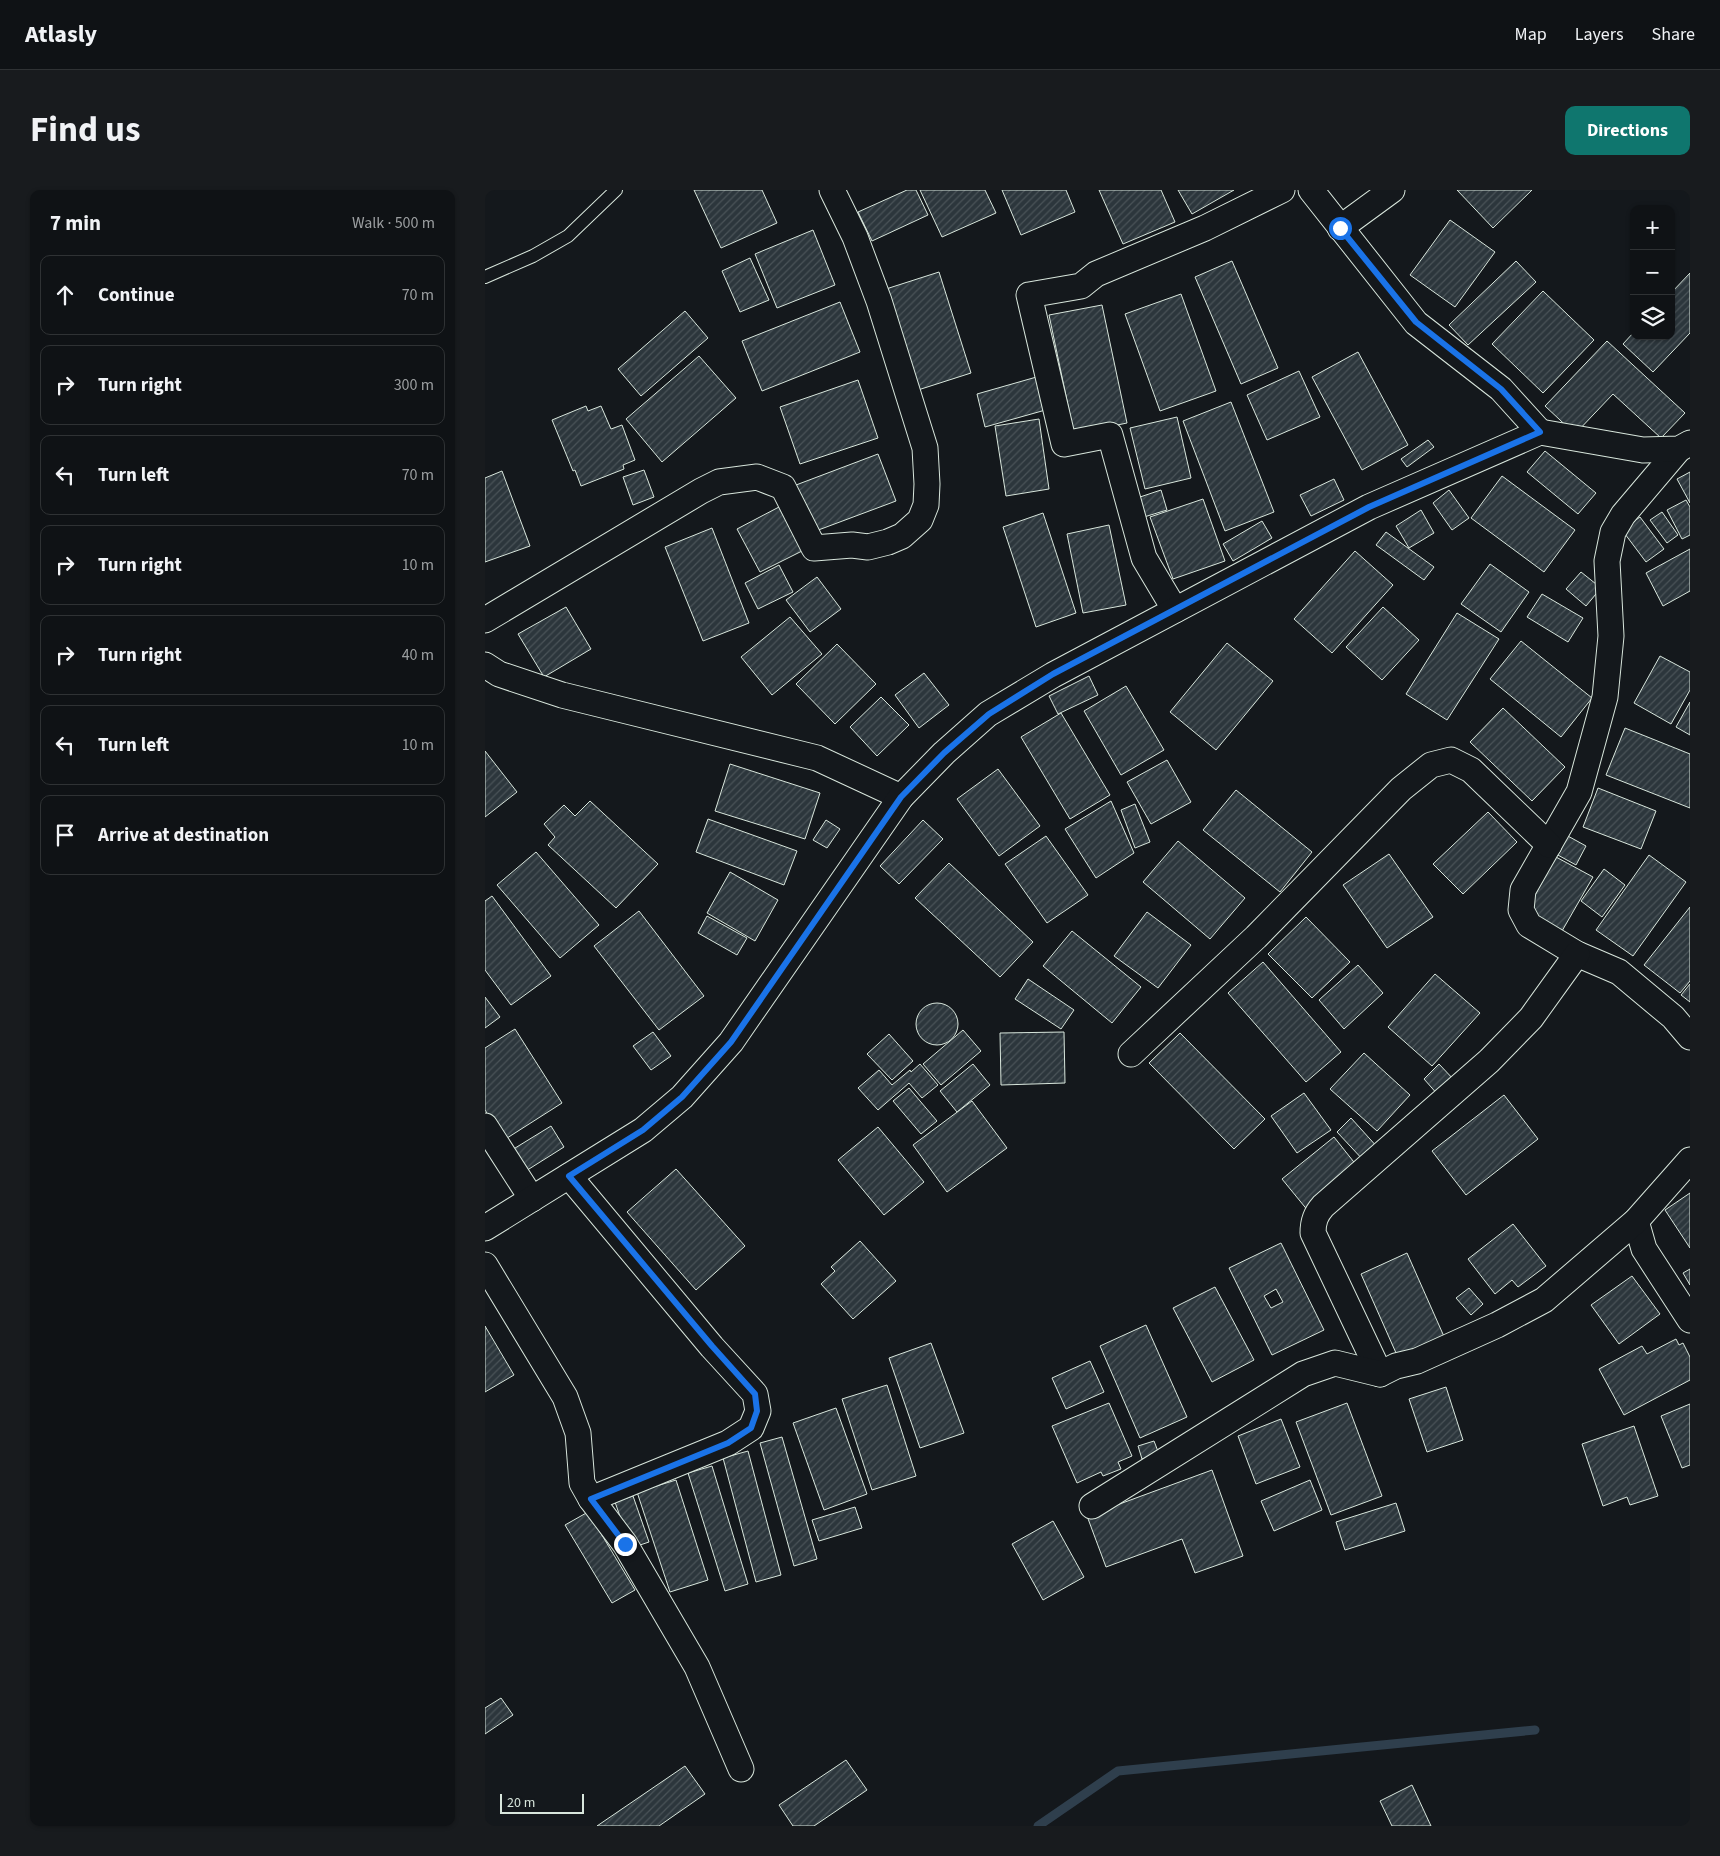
<!DOCTYPE html>
<meta charset="utf-8">
<style>
body{margin:0;font-family:"Source Sans 3",sans-serif;background:#181b1e;color:#f1f3f6}
.controls{position:absolute;right:15px;top:15px;display:grid;overflow:hidden;border-radius:10px;box-shadow:0 1px 4px #0004}
.controls button{width:45px;height:45px;display:grid;place-items:center;padding:0;border:0;border-bottom:1px solid #2f3234;background:#0f1215;color:#f1f3f6;font:25px sans-serif}
.scale{position:absolute;left:15px;bottom:12px;width:84px;box-sizing:border-box;padding-left:5px;border:2px solid #d8e6dc;border-top:0;font-size:14px;line-height:18px;white-space:nowrap;color:#d8e6dc;-webkit-text-stroke:4px #14181c;paint-order:stroke}
.stop{position:absolute;width:15px;height:15px;margin:-11px;border:4px solid #1a73e8;border-radius:50%;background:#fff}
.stop.end{background:#1a73e8;border-color:#fff;box-shadow:0 1px 5px #0008}
.list{margin:0;padding:0;list-style:none}
h2{display:flex;justify-content:space-between;align-items:center;height:65px;margin:0;padding:0 20px;font-size:21px}
h2 small{font-size:16px;font-weight:400;color:#9b9ea0}
.list li{display:grid;grid-template-columns:32px 1fr auto;gap:15px;align-items:center;box-sizing:border-box;height:80px;margin:0 10px 10px;padding:0 10px;border:1px solid #2f3234;border-radius:10px}
.list b{display:block;font-size:19px;white-space:nowrap}
.list em{font-size:16px;font-style:normal;color:#9b9ea0}
.icon{flex:none;width:28px;height:28px;fill:none;stroke:currentColor;stroke-width:2;stroke-linecap:round;stroke-linejoin:round}
.map{position:relative;flex:none;width:1205px;height:1636px;overflow:hidden;border-radius:10px}
header{display:flex;align-items:center;gap:30px;box-sizing:border-box;height:70px;padding:0 25px;background:#0f1215;border-bottom:1px solid #2f3234}
header strong{font-size:24px}
nav{display:flex;gap:28px;margin-inline-start:auto;font-size:18px}
.intro{display:flex;align-items:center;justify-content:space-between;box-sizing:border-box;height:120px;padding:0 30px}
h1{margin:0;font-size:35px}
.button{padding:12px 22px;border-radius:10px;background:#0f766e;color:#fff;font-size:18px;font-weight:700}
main{display:flex;gap:30px;padding:0 30px}
aside{flex:1;background:#0f1215;border-radius:10px;box-shadow:0 1px 4px #0004}
.map>svg:first-child{display:block}
</style>
<header>
<strong>Atlasly</strong>
<nav><a>Map</a><a>Layers</a><a>Share</a></nav>
</header>
<div class="intro"><h1>Find us</h1><a class="button">Directions</a></div>
<main>
<aside>
<h2>7 min<small>Walk · 500 m</small></h2>
<ul class="list">
<li><svg class="icon" aria-label="ahead" viewBox="0 0 24 24"><path d="M12 20V5M6 11l6-6 6 6"/></svg><div><b>Continue</b></div><em>70 m</em></li>
<li><svg class="icon" aria-label="right" viewBox="0 0 24 24"><path d="M7 20v-9h11M14 6l5 5-5 5"/></svg><div><b>Turn right</b></div><em>300 m</em></li>
<li><svg class="icon" aria-label="left" viewBox="0 0 24 24"><path d="M17 20v-9H6M10 6l-5 5 5 5"/></svg><div><b>Turn left</b></div><em>70 m</em></li>
<li><svg class="icon" aria-label="right" viewBox="0 0 24 24"><path d="M7 20v-9h11M14 6l5 5-5 5"/></svg><div><b>Turn right</b></div><em>10 m</em></li>
<li><svg class="icon" aria-label="right" viewBox="0 0 24 24"><path d="M7 20v-9h11M14 6l5 5-5 5"/></svg><div><b>Turn right</b></div><em>40 m</em></li>
<li><svg class="icon" aria-label="left" viewBox="0 0 24 24"><path d="M17 20v-9H6M10 6l-5 5 5 5"/></svg><div><b>Turn left</b></div><em>10 m</em></li>
<li><svg class="icon" aria-label="arrive" viewBox="0 0 24 24"><path d="M6 21V4h12l-3 4 3 4H6"/></svg><div><b>Arrive at destination</b></div></li>
</ul>
</aside>
<div class="map">
<svg width="1205" height="1636" viewBox="0 0 1205 1636">
<defs>
<pattern id="building-hatch" width="6" height="6" patternUnits="userSpaceOnUse" patternTransform="scale(1.25)"><rect width="6" height="6" fill="#2c363c"/><path d="M-1 1l2-2M0 6l6-6M5 7l2-2" fill="none" stroke="#4a5358"/></pattern>
</defs>
<rect width="100%" height="100%" fill="#14181c"/>
<g fill="none" stroke-linecap="round" stroke-linejoin="round">
<polyline stroke="#2f3f4d" stroke-width="9" points="553,1636 633,1581 1050,1540"/>
</g>
<g fill="url(#building-hatch)" stroke="#d8e6dc" fill-rule="evenodd">
<polygon points="209,0 277,0 292,33 236,58"/>
<polygon points="422,0 431,0 443,25 387,51 373,22"/>
<polygon points="435,0 500,0 511,23 457,47"/>
<polygon points="517,0 581,0 590,22 536,45"/>
<polygon points="614,0 676,0 690,32 638,54"/>
<polygon points="693,0 749,0 707,24"/>
<polygon points="972,0 1047,0 1008,38"/>
<polygon points="965,30 1010,62 970,117 925,85"/>
<polygon points="328,40 350,95 292,118 270,64"/>
<polygon points="265,68 284,110 255,122 237,81"/>
<polygon points="747,71 793,178 756,194 710,87"/>
<polygon points="1031,71 1051,92 983,155 964,135"/>
<polygon points="454,82 486,183 433,200 401,99"/>
<polygon points="1205,83 1205,143 1168,182 1138,154 1149,142 1149,146 1186,146 1186,103"/>
<polygon points="1058,101 1109,150 1058,203 1007,154"/>
<polygon points="696,104 731,201 675,221 640,124"/>
<polygon points="355,112 375,162 277,201 257,151"/>
<polygon points="617,115 642,233 589,244 564,125"/>
<polygon points="200,121 223,148 156,206 133,179"/>
<polygon points="1122,151 1200,223 1176,248 1128,204 1090,244 1060,216"/>
<polygon points="873,162 923,255 877,280 827,187"/>
<polygon points="214,166 251,208 177,272 141,229"/>
<polygon points="814,181 835,227 782,250 762,205"/>
<polygon points="555,186 564,219 500,237 492,204"/>
<polygon points="373,190 393,248 315,274 295,217"/>
<polygon points="746,212 789,322 740,341 698,231"/>
<polygon points="101,216 103,221 116,216 126,239 137,235 150,270 138,275 139,279 96,296 90,280 88,281 67,230"/>
<polygon points="692,227 706,288 660,299 645,238"/>
<polygon points="554,229 564,299 521,306 510,236"/>
<polygon points="943,250 949,257 922,277 916,269"/>
<polygon points="1060,261 1111,303 1093,324 1042,282"/>
<polygon points="393,264 411,311 328,342 311,295"/>
<polygon points="159,280 169,307 148,315 138,287"/>
<polygon points="17,281 45,356 0,372 0,288"/>
<polygon points="1205,282 1205,313 1192,289"/>
<polygon points="1017,286 1090,340 1059,382 986,328"/>
<polygon points="849,289 859,310 826,326 815,305"/>
<polygon points="676,300 682,320 659,327 652,308"/>
<polygon points="964,300 984,328 967,340 948,313"/>
<polygon points="718,309 740,371 688,389 665,327"/>
<polygon points="1201,310 1205,317 1205,345 1197,349 1182,320"/>
<polygon points="294,317 317,361 275,382 252,339"/>
<polygon points="936,320 949,343 924,358 911,336"/>
<polygon points="1177,322 1193,345 1182,353 1165,330"/>
<polygon points="558,323 591,423 551,437 518,337"/>
<polygon points="1155,327 1179,359 1161,372 1137,340"/>
<polygon points="777,331 787,348 748,371 738,354"/>
<polygon points="624,335 641,415 598,423 582,344"/>
<polygon points="227,338 264,433 218,451 180,357"/>
<polygon points="901,342 949,377 939,390 891,355"/>
<polygon points="1205,359 1205,401 1178,416 1161,383"/>
<polygon points="870,361 908,395 847,463 809,429"/>
<polygon points="1005,374 1044,402 1016,442 976,414"/>
<polygon points="294,375 308,402 273,419 260,393"/>
<polygon points="1096,382 1116,398 1101,416 1081,399"/>
<polygon points="332,387 356,419 325,442 301,410"/>
<polygon points="1057,404 1098,428 1083,452 1042,427"/>
<polygon points="81,417 106,459 59,487 33,444"/>
<polygon points="898,417 934,450 897,490 861,457"/>
<polygon points="972,423 1014,449 962,530 921,504"/>
<polygon points="305,427 337,464 287,505 256,467"/>
<polygon points="1036,451 1107,508 1076,547 1005,489"/>
<polygon points="742,453 788,491 731,560 685,522"/>
<polygon points="352,454 391,494 350,534 311,494"/>
<polygon points="1175,466 1205,482 1205,500 1186,534 1149,513"/>
<polygon points="439,483 464,515 434,538 410,505"/>
<polygon points="604,486 613,505 573,524 564,506"/>
<polygon points="641,496 679,560 636,585 599,521"/>
<polygon points="396,507 424,535 392,566 365,537"/>
<polygon points="1205,512 1205,545 1191,537"/>
<polygon points="1018,518 1080,577 1047,611 985,552"/>
<polygon points="576,523 625,605 585,629 536,547"/>
<polygon points="1140,538 1205,564 1205,618 1121,585"/>
<polygon points="0,561 32,602 0,627"/>
<polygon points="682,570 706,612 666,634 642,592"/>
<polygon points="245,574 335,603 320,649 230,621"/>
<polygon points="513,579 555,636 514,666 472,609"/>
<polygon points="1113,598 1171,621 1156,659 1098,637"/>
<polygon points="751,600 827,662 795,702 718,640"/>
<polygon points="105,611 173,674 131,718 63,655 70,647 59,634 79,615 90,626"/>
<polygon points="626,611 649,663 611,688 580,639"/>
<polygon points="650,614 665,652 650,658 636,620"/>
<polygon points="1003,622 1032,652 978,704 948,674"/>
<polygon points="223,629 312,661 299,695 211,662"/>
<polygon points="341,630 355,639 342,658 328,650"/>
<polygon points="438,630 458,649 414,694 395,676"/>
<polygon points="1081,645 1101,656 1091,675 1071,664"/>
<polygon points="561,646 603,705 562,733 520,674"/>
<polygon points="693,651 760,708 725,749 658,692"/>
<polygon points="51,662 114,735 75,768 12,695"/>
<polygon points="904,664 948,727 902,758 858,695"/>
<polygon points="1164,665 1201,692 1148,766 1111,740"/>
<polygon points="1071,667 1108,687 1077,741 1041,721"/>
<polygon points="464,673 548,752 515,787 430,708"/>
<polygon points="1119,679 1140,695 1117,727 1096,711"/>
<polygon points="245,682 293,710 270,751 222,723"/>
<polygon points="7,706 66,786 26,815 0,780 0,711"/>
<polygon points="1205,717 1205,791 1195,803 1159,775"/>
<polygon points="154,721 219,806 174,840 109,756"/>
<polygon points="662,722 706,755 673,798 629,766"/>
<polygon points="222,726 262,748 252,765 213,743"/>
<polygon points="821,727 865,772 827,808 783,764"/>
<polygon points="587,741 656,797 627,833 558,776"/>
<polygon points="778,772 856,862 821,892 743,803"/>
<polygon points="873,775 898,803 859,839 834,810"/>
<polygon points="950,784 995,823 947,876 903,837"/>
<polygon points="543,789 589,820 576,839 530,809"/>
<polygon points="1205,794 1205,812 1196,805"/>
<polygon points="0,807 15,827 0,838"/>
<circle cx="452" cy="834" r="21"/>
<polygon points="30,839 77,913 19,950 0,920 0,858"/>
<polygon points="478,840 496,861 456,895 438,874"/>
<polygon points="168,842 186,866 166,880 148,856"/>
<polygon points="579,842 580,893 516,895 515,843"/>
<polygon points="695,843 780,929 749,959 664,873"/>
<polygon points="404,844 428,871 407,890 382,864"/>
<polygon points="879,863 925,905 892,941 845,899"/>
<polygon points="435,874 453,895 437,908 424,893 393,920 373,898 394,880 407,895 425,880 426,882"/>
<polygon points="488,874 505,895 472,922 455,901"/>
<polygon points="954,874 970,891 954,906 939,889"/>
<polygon points="424,898 452,931 436,944 408,911"/>
<polygon points="819,903 846,940 812,963 786,926"/>
<polygon points="1019,905 1053,949 981,1005 947,961"/>
<polygon points="487,911 522,958 462,1002 428,955"/>
<polygon points="866,928 894,959 880,972 852,942"/>
<polygon points="66,936 79,957 36,984 22,963"/>
<polygon points="393,937 439,992 399,1025 353,970"/>
<polygon points="849,947 876,981 824,1022 797,989"/>
<polygon points="191,979 260,1056 211,1100 142,1022"/>
<polygon points="1205,1003 1205,1058 1180,1020"/>
<polygon points="1028,1034 1061,1076 1033,1097 1027,1090 1010,1104 983,1069"/>
<polygon points="375,1051 411,1091 368,1129 336,1094 350,1081 346,1077"/>
<path d="M796,1053l43,87 -52,25 -43,-87zM791,1099l7,13 -12,6 -7,-12z"/>
<polygon points="922,1063 961,1151 915,1172 876,1084"/>
<polygon points="1205,1079 1205,1095 1198,1083"/>
<polygon points="1147,1086 1175,1124 1134,1154 1106,1115"/>
<polygon points="730,1097 769,1170 727,1192 688,1118"/>
<polygon points="984,1098 998,1114 986,1125 971,1108"/>
<polygon points="661,1135 702,1227 655,1248 615,1156"/>
<polygon points="0,1136 29,1185 0,1202"/>
<polygon points="1191,1149 1194,1155 1198,1153 1205,1167 1205,1190 1139,1225 1114,1179 1157,1156 1162,1164"/>
<polygon points="446,1153 479,1243 435,1258 404,1168"/>
<polygon points="605,1171 619,1202 581,1219 567,1188"/>
<polygon points="402,1195 431,1286 387,1300 357,1209"/>
<polygon points="961,1197 978,1250 942,1262 924,1209"/>
<polygon points="624,1213 647,1266 633,1272 636,1279 618,1286 616,1282 592,1293 567,1236"/>
<polygon points="862,1213 897,1306 846,1325 811,1232"/>
<polygon points="1205,1214 1205,1275 1197,1278 1176,1226"/>
<polygon points="351,1218 382,1304 339,1320 308,1233"/>
<polygon points="796,1229 815,1277 771,1294 753,1246"/>
<polygon points="1149,1236 1173,1306 1145,1315 1142,1307 1118,1316 1097,1254"/>
<polygon points="297,1247 332,1369 309,1376 275,1253"/>
<polygon points="669,1251 674,1264 657,1269 653,1256"/>
<polygon points="263,1261 296,1385 271,1392 238,1268"/>
<polygon points="227,1276 263,1394 240,1401 203,1283"/>
<polygon points="727,1280 758,1366 710,1383 697,1349 621,1377 602,1326"/>
<polygon points="191,1290 223,1390 185,1402 152,1302"/>
<polygon points="825,1290 837,1320 789,1341 776,1311"/>
<polygon points="148,1306 164,1352 146,1358 130,1312"/>
<polygon points="911,1313 920,1341 860,1360 851,1332"/>
<polygon points="370,1317 377,1338 334,1351 327,1330"/>
<polygon points="103,1322 150,1400 127,1413 80,1335"/>
<polygon points="568,1331 599,1387 558,1410 527,1354"/>
<polygon points="16,1508 28,1525 0,1544 0,1518"/>
<polygon points="361,1570 382,1600 329,1636 308,1636 294,1615"/>
<polygon points="200,1576 220,1604 174,1636 112,1636"/>
<polygon points="927,1595 946,1636 907,1636 895,1611"/>
</g>
<g fill="none" stroke-linecap="round" stroke-linejoin="round">
<defs>
<polyline id="service" points="0,87 48,66 83,46 131,0"/>
<g id="minor">
<polyline points="826,0 931,133 1016,199 1055,242"/>
<polyline points="855,38 907,0"/>
<polyline points="1194,259 1138,325 1128,342 1122,371 1126,446 1120,507 1094,602 1038,700 1036,720 1044,735 1092,764 1134,782 1188,827 1205,847"/>
<polyline points="690,420 659,368 625,245 579,254 544,105 596,96 611,84 720,38 797,0"/>
<polyline points="0,430 216,301 234,292 272,287 298,297 329,358 367,355 383,357 403,352 417,346 435,330 441,315 442,294 440,258 394,111 370,47 347,0"/>
<polyline points="0,475 14,484 77,505 332,568 416,607"/>
<polyline points="646,864 771,747 916,599 946,575 966,570 986,580 1064,655"/>
<polyline points="0,936 47,1009"/>
<polyline points="84,986 227,1157 270,1204 273,1221 266,1238 243,1253 106,1309"/>
<polyline points="1151,1031 1159,1059 1205,1130"/>
<polyline points="0,1038 158,940 197,907 246,852 416,607 459,563 503,524 568,485 884,317 1055,242 1158,260 1194,259 1205,253"/>
<polyline points="0,1075 80,1207 93,1243 97,1293 106,1309 140,1354 212,1477 256,1579"/>
<path d="M895,1184l-67,-141c0,-12 3,-19 10,-27l166,-145 42,-43 46,-64"/>
<polyline points="607,1316 818,1184 850,1173 895,1184 911,1176 932,1171 1012,1135 1059,1110 1151,1031 1205,970"/>
</g>
</defs>
<use href="#service" stroke="#d8e6dc" stroke-width="14"/>
<use href="#minor" stroke="#d8e6dc" stroke-width="27"/>
<use href="#service" stroke="#14181c" stroke-width="12"/>
<use href="#minor" stroke="#14181c" stroke-width="25"/>
</g>
<g fill="none" stroke-linecap="round" stroke-linejoin="round">
<polyline stroke="#1a73e8" stroke-width="6" points="140,1354 106,1309 243,1253 266,1238 272,1221 270,1204 227,1156 84,986 158,940 197,907 246,852 416,607 459,563 504,524 568,484 884,317 1055,242 1016,199 931,132 855,38"/>
</g>
</svg>
<div class="controls">
<button>+</button>
<button>−</button>
<button><svg class="icon" aria-label="layers" viewBox="0 0 24 24"><path d="M12 4l9 5-9 5-9-5zM3 14l9 5 9-5"/></svg></button>
</div>
<div class="scale">20 m</div>
<div class="stop" style="left:855px;top:38px"></div>
<div class="stop end" style="left:140px;top:1354px"></div>
</div>
</main>
